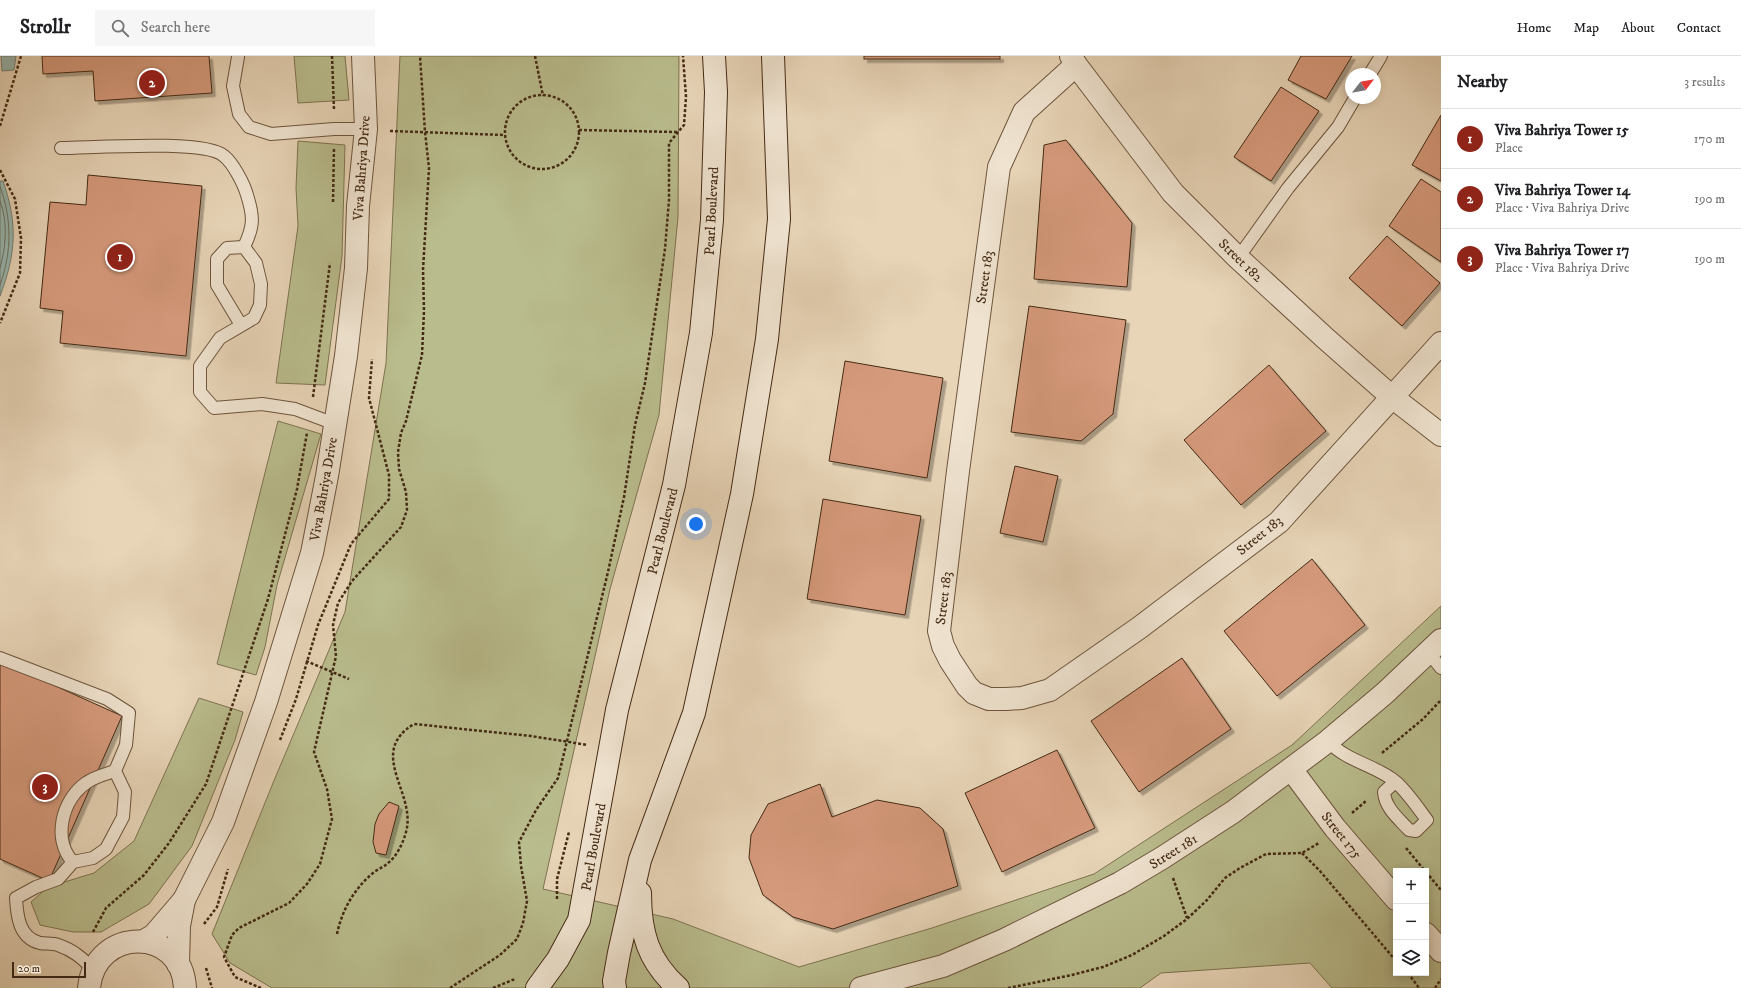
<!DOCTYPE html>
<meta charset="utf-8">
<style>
body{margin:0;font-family:"IM FELL DW Pica",serif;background:#f6f6f6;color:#202124}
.controls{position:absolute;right:12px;bottom:12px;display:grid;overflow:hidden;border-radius:0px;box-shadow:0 2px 10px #0003}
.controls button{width:36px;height:36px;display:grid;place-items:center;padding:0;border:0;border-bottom:1px solid #e0e0e0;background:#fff;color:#202124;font:20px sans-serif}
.compass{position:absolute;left:1345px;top:12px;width:36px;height:36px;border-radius:50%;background:#fff;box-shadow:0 2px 10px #0003;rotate:59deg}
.scale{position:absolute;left:12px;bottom:10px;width:74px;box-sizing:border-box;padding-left:4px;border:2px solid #442a14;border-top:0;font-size:11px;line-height:14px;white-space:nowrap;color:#442a14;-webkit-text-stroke:3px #f0e4d1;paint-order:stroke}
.you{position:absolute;left:696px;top:468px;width:14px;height:14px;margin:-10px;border:3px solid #fff;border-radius:50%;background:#1a73e8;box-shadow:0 0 0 6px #1a73e833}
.badge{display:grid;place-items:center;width:26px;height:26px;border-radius:50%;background:#8f2418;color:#fff;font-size:13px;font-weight:700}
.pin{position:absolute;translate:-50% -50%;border:2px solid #fff;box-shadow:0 1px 4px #0006}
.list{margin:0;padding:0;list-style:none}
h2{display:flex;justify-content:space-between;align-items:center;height:52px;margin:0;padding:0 16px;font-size:17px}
h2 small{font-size:13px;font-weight:400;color:#757577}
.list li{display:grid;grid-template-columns:26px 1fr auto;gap:12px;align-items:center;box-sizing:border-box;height:60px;padding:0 16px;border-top:1px solid #e0e0e0}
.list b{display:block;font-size:15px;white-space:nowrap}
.list p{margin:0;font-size:13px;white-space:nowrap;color:#757577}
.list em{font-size:13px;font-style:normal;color:#757577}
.icon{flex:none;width:22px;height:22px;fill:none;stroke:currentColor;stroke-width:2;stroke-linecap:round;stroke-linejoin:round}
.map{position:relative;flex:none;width:1441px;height:932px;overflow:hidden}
header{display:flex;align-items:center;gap:24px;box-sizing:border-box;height:56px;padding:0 20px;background:#fff;border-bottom:1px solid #e0e0e0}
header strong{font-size:19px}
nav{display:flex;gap:22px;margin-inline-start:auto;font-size:14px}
.search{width:280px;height:36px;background:#f6f6f6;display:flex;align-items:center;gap:10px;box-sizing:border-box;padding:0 14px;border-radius:0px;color:#757577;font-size:15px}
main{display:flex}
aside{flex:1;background:#fff}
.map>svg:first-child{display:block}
</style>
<header>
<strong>Strollr</strong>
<div class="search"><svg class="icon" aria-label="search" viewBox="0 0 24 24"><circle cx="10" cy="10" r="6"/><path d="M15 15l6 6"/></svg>Search here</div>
<nav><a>Home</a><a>Map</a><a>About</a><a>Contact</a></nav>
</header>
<main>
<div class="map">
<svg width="1441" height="932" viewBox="0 0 1441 932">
<defs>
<filter id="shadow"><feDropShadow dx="3.5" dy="3.5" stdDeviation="0" flood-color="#0004"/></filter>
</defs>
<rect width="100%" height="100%" fill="#e8d5b8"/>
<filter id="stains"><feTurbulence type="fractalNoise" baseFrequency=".005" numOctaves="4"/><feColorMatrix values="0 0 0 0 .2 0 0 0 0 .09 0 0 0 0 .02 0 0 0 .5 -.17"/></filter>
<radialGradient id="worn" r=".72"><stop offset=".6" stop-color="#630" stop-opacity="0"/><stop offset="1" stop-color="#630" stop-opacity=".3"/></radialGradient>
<g fill="#b9bc8d" stroke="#7e7350" fill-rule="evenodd">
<polygon points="294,0 345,0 349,44 298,47"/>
<path d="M400,0h279l-1,161 -19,198 -49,174 -67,300 130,30 126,48 133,-39 162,-54 198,-129 149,-139v382h-109l-22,-25 -149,10 -21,15h-868l-42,-25 -18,-29 61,-151 72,-171 41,-249zM1396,815h30v102h-30z"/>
<polygon points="298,85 345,89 342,200 325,329 276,327 298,170 296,132"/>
<polygon points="278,365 321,378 277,529 265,591 256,619 217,608"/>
<polygon points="199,642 243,656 235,684 192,790 149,848 101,876 73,876 40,869 31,846 48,831 94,817 134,785"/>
</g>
<g fill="#97b8b1" stroke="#767f72">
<polygon points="1,0 16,0 14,14 2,15"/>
<path d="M0,125h3c15,43 13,73 -3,115z"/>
</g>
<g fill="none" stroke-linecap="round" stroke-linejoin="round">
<g stroke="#6e7162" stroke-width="1">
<path d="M0,130c12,34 12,65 0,99"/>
<path d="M0,145c8,21 6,46 0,67"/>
</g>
</g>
<g fill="#d69a7c" stroke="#442a14" filter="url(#shadow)">
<polygon points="42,0 209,0 212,37 95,45 93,15 43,18"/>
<rect x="864" y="0" width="136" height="3"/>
<polygon points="1301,0 1352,0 1326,43 1288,24"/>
<polygon points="1281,31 1319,55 1271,125 1234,101"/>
<polygon points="1441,59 1441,125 1412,109"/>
<polygon points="1066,84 1132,167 1127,231 1034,223 1044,89"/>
<polygon points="88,119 202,130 186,300 60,287 63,255 40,252 50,146 86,149"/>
<polygon points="1421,123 1441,136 1441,206 1389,170"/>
<polygon points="1387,180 1440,227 1402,270 1349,222"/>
<polygon points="1029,250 1126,264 1113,358 1081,385 1011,376"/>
<polygon points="845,305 943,322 927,422 829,405"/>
<polygon points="1269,309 1326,375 1241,449 1184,384"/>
<polygon points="1015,410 1058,420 1043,486 1000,477"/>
<polygon points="823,443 921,460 905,559 807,543"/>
<polygon points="1312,503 1365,569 1277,640 1224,575"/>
<polygon points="1182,602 1231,673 1139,736 1091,665"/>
<polygon points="0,605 122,660 49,825 0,803"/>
<polygon points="1057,694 1095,772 1002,816 965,737"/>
<polygon points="820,728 832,761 877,744 920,752 943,773 958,830 833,873 793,861 763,839 749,802 751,779 768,748"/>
<polygon points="389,746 399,750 386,799 376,797 373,786 375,768 379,758"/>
</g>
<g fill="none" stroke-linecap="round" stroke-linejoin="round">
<defs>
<g id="service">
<polyline points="238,1 233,30 239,58 249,71 271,78 334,73 366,73"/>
<polyline points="1370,18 1381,0"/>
<path d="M61,92c30,0 144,-9 163,8 9,7 20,28 23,39 7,22 7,31 -3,52"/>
<polyline points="1238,202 1288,132 1338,71 1355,42"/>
<polyline points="241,269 217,229 217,203 227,192 244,191 256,207 261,228 260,249 254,262 220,282 200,310 200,336 214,352 262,348 295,353 335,368"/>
<polyline points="1429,597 1441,612"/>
<path d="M0,602l107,41 22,14 -3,32 -11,26 10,21 -2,25 -17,32 -13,9 -20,4 -15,17 -22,8 -20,11c1,18 3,40 24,45 6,1 12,0 18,2 15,5 24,13 35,24"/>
<path d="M1328,685c19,21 48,24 68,41 12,11 22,26 31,38l-11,11 -7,-1c-10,-11 -24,-22 -25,-38l11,-10"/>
<path d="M73,806c-21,-23 -11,-62 13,-79 8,-6 20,-9 29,-12"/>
</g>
<g id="minor">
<polyline points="1071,0 1076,9 1173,137 1238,202 1325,282 1392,341 1441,379"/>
<polyline points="1076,9 1024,56 999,111 958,415 939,575 943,590 950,604 967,630 974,637 989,643 1006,643 1022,642 1050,634 1139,572 1279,466 1441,287"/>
<polyline points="1291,713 1335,772 1396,843"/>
<polyline points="1426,878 1441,895"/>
<polyline points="144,885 154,879 184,844 223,766 266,646 312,497 327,420 346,300 356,212 358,150 366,73 363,0"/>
<polyline points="178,908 179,870 184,844"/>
<path d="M89,932c6,-62 93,-62 96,0"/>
<polyline points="861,932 943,910 1004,884 1120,827 1162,802 1233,756 1328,685 1385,637 1441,584"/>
</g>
<g id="secondary">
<path d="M640,837c0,40 8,68 38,95"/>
<polyline points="537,932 558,903 579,864 617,654 674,429 701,277 712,164 716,36 714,0"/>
<polyline points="615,932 614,925 619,897 640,804 694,657 742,438 767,283 779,163 773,0"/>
</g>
</defs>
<use href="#service" stroke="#6d553d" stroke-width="14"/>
<use href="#minor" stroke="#6d553d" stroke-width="24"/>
<use href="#secondary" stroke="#442a14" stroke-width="24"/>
<g stroke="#442a14" stroke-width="2.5" stroke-dasharray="3 2" stroke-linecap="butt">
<polyline points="332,0 334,54"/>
<polyline points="535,0 543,40"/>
<circle cx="542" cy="76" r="37"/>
<polyline points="0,70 21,0"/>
<polyline points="579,74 677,76"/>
<polyline points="390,75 505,79"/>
<polyline points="0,114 15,143 21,182 20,217 0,267"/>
<polyline points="333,146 334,91"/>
<polyline points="313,341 330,207"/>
<polyline points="306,605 349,623"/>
<polyline points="280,684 296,643 318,569 351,488 389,443 389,419 369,342 372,303"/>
<polyline points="1382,697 1423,663 1441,644"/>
<polyline points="1352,757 1366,745"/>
<polyline points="1406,792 1425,815"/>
<polyline points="1302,797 1320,815 1396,905"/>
<polyline points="1426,816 1441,834"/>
<polyline points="1173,822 1187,862"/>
<polyline points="557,843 557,823 569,776"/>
<polyline points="204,868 217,851 228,813"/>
<polyline points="93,876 106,852 144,819 169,787 206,728 268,543 297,433 307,377"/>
<path d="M337,878c5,-24 17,-45 36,-61 5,-4 11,-6 15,-10 9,-7 15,-20 18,-31 11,-39 -40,-79 8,-108l117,12 57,9"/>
<polyline points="206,912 212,932"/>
<polyline points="1408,917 1419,932"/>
<polyline points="261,932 235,921 224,901 232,879 239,872 289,847 307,828 320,808 332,763 327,733 314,696 336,600 333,569 338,547 352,525 401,471 407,454 406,436 399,413 398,396 401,377 406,365 422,299 424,255 423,214 429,112 425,76 420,0"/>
<polyline points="450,932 500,899 517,883 523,867 527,845 521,810 519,786 536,754 558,722 608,516 624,441 635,369 645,327 665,193 669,144 669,87 684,69 686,41 683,0"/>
<polyline points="493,932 515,923"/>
<polyline points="1008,932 1072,919 1103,911 1132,899 1164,880 1187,863 1207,844 1225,822 1240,812 1266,798 1302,797 1319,787"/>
<polyline points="1435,932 1441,923"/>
</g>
<use href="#service" stroke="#f0e4d1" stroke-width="12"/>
<use href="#minor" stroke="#f0e4d1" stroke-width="22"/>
<use href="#secondary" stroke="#f0e4d1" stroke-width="22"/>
</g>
<g text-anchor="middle" stroke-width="3.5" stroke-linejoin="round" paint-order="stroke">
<g font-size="14" fill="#442a14" stroke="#f0e4d1">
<text transform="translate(361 112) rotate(-86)" y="5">Viva Bahriya Drive</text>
<text transform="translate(711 155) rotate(-87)" y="5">Pearl Boulevard</text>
<text transform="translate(1241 204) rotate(44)" y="5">Street 182</text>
<text transform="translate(984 221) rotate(-82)" y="5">Street 183</text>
<text transform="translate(323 433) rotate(-80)" y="5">Viva Bahriya Drive</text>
<text transform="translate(662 475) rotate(-76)" y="5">Pearl Boulevard</text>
<text transform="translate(1259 479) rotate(-39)" y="5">Street 183</text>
<text transform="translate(943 542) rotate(-83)" y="5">Street 183</text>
<text transform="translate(1342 779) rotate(51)" y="5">Street 175</text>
<text transform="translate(593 791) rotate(-80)" y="5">Pearl Boulevard</text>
<text transform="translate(1173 795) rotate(-32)" y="5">Street 181</text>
</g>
</g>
<rect width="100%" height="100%" filter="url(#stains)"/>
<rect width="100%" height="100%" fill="url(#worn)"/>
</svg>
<div class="controls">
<button>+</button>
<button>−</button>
<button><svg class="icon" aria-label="layers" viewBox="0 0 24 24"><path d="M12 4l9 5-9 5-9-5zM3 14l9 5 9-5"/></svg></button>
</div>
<svg class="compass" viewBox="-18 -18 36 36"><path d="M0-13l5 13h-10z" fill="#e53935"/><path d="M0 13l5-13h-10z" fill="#757577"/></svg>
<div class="scale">20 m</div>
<div class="you"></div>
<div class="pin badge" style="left:120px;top:201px">1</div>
<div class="pin badge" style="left:152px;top:27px">2</div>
<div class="pin badge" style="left:45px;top:731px">3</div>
</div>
<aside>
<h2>Nearby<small>3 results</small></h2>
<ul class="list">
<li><span class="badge">1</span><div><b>Viva Bahriya Tower 15</b><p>Place</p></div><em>170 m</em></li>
<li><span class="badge">2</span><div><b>Viva Bahriya Tower 14</b><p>Place · Viva Bahriya Drive</p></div><em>190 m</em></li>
<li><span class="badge">3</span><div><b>Viva Bahriya Tower 17</b><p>Place · Viva Bahriya Drive</p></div><em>190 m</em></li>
</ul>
</aside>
</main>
